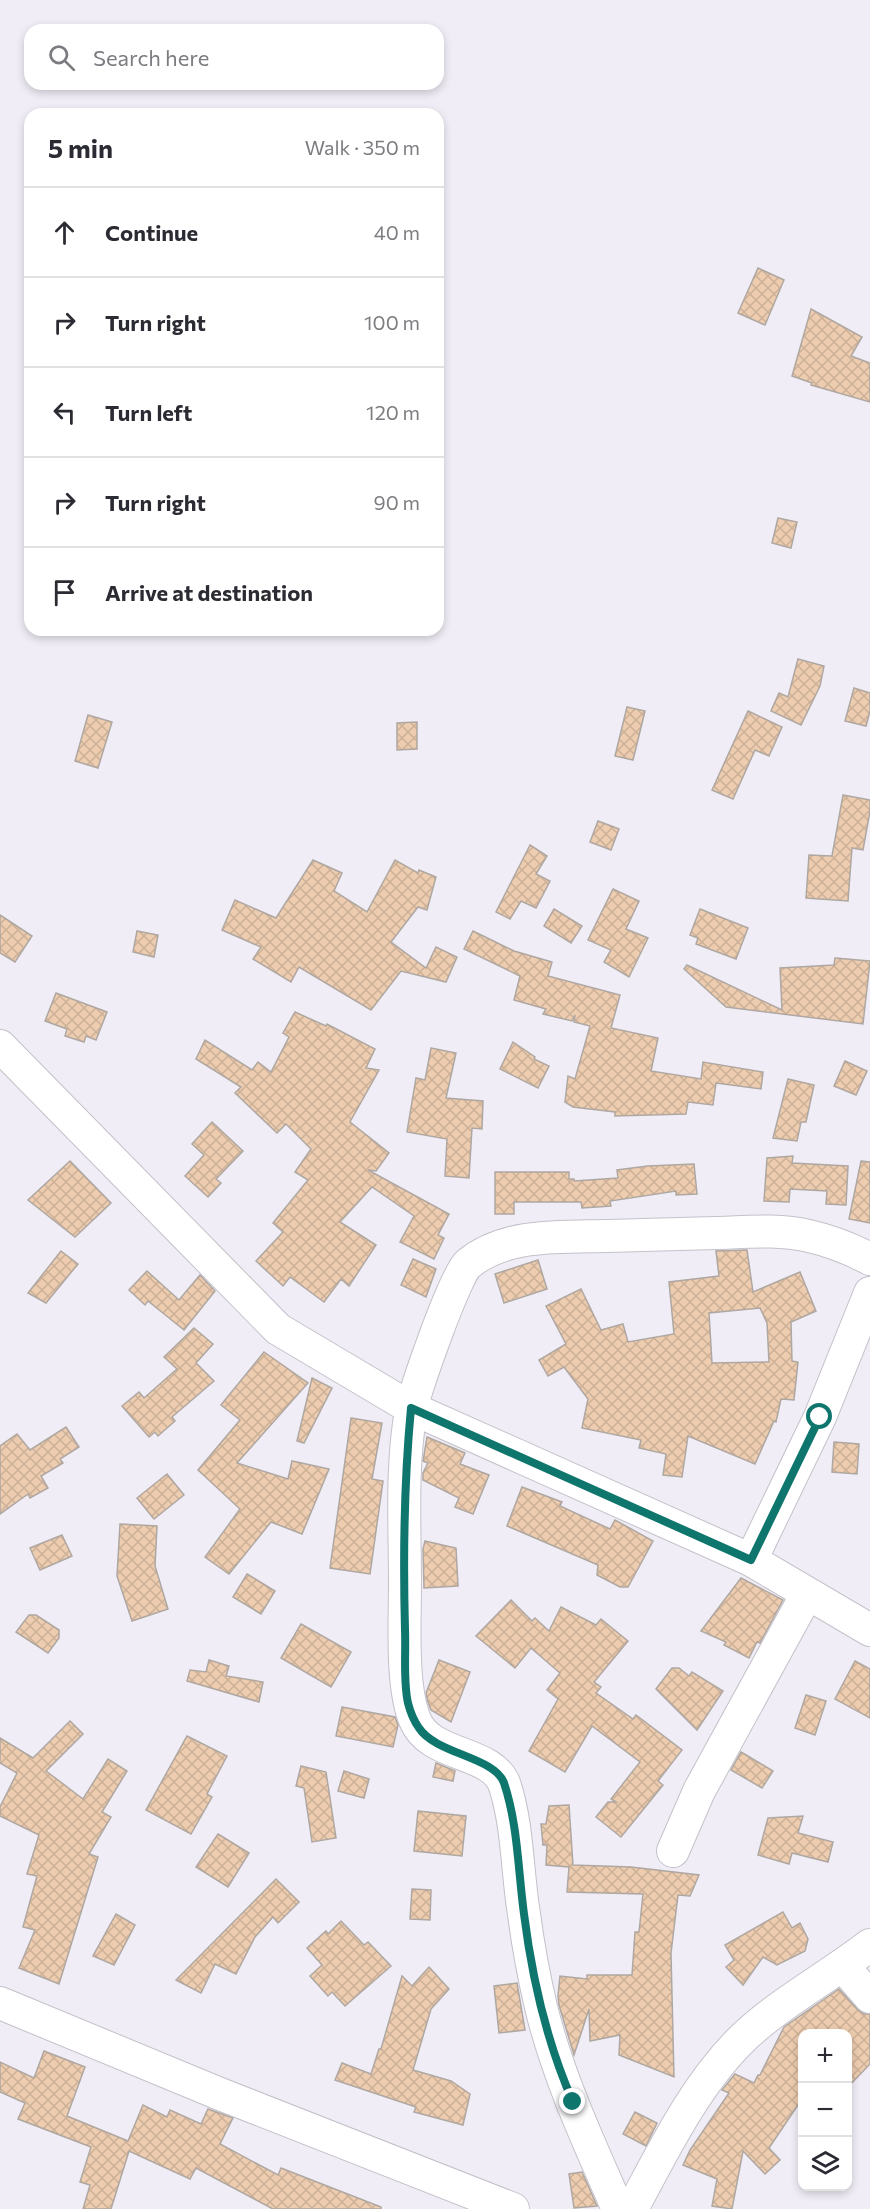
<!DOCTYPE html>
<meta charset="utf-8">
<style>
body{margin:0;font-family:Commissioner,sans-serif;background:#f2f2f3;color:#2b2b33}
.controls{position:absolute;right:18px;bottom:18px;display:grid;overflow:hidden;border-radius:12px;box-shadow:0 3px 9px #0003}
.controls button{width:54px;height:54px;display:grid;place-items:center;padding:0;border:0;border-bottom:2px solid #e1e1e2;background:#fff;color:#2b2b33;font:30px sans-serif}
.stop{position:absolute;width:18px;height:18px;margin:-14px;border:4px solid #0f766e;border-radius:50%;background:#fff}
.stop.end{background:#0f766e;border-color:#fff;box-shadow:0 2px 6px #0008}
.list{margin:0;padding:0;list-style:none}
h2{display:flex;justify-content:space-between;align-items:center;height:78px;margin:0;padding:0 24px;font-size:26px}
h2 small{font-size:20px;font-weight:400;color:#7c7c81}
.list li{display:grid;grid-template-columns:39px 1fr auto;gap:18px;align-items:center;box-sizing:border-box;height:90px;padding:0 24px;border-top:2px solid #e1e1e2}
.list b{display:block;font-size:22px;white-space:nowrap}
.list em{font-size:20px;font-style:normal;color:#7c7c81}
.icon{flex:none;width:33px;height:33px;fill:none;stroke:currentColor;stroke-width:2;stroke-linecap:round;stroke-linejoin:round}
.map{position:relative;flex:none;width:870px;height:2209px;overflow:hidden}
.search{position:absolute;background:#fff;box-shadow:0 3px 9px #0003;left:24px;top:24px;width:420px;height:66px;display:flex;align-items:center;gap:15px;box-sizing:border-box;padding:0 21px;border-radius:18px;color:#7c7c81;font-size:22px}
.panel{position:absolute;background:#fff;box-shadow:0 3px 9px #0003;left:24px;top:108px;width:420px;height:528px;border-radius:18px}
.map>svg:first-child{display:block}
</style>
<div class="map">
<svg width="870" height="2209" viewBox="0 0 870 2209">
<defs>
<pattern id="building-cross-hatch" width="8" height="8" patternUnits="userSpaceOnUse" patternTransform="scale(1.5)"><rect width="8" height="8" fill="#edccaf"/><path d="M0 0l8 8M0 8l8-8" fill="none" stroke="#ccb097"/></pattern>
</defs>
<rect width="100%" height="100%" fill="#f0edf6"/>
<g fill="url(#building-cross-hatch)" stroke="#afa7a1" stroke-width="1.5" fill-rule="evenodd">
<polygon points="758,268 784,280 765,325 738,313"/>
<polygon points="811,309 862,337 851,356 870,363 870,402 811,385 812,383 792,376"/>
<polygon points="778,518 797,522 791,548 772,543"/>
<polygon points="798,659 824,666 820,686 801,725 771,711 779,693 788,697"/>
<polygon points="854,688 870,693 870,711 866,726 845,721"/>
<polygon points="627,707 645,711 633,760 615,756"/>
<polygon points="748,711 782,727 769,756 755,750 733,799 712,790"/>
<polygon points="88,715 112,722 98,768 75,761"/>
<polygon points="417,722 417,749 397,750 397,723"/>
<polygon points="843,795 870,800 870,811 863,850 852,848 848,901 806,898 809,855 832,856"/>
<polygon points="598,821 619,829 611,850 590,842"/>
<polygon points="530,845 547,856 536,874 550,881 536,908 521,901 510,919 496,912"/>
<polygon points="313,860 342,873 334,891 367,912 395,860 418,873 419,870 436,877 427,910 418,907 391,942 426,968 436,947 457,957 446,982 401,971 371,1010 299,967 291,982 253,959 261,947 222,930 235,900 276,918"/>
<polygon points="613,889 639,901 626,929 648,938 629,977 604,962 611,950 588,940"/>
<polygon points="554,909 582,926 571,943 544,926"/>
<polygon points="700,909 748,928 736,959 696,944 698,938 690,935"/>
<polygon points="0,915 32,936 15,962 0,953"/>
<polygon points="137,931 158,935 154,957 133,952"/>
<polygon points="473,931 514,951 552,962 548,976 620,995 611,1028 658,1038 651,1071 701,1079 703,1062 763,1072 761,1089 716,1083 713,1105 688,1102 686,1114 615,1116 615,1112 573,1107 565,1102 568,1076 575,1079 590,1026 574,1022 575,1015 572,1021 543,1014 546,1009 514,1000 520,976 464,949"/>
<polygon points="835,958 870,961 863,1024 726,1007 684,969 687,965 782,1010 780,968 834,965"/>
<polygon points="56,993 107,1012 96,1040 86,1036 84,1042 65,1036 67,1029 45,1021"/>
<polygon points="295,1012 326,1026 327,1024 375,1049 366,1068 379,1070 350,1122 389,1153 376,1171 368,1170 449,1214 438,1235 444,1238 434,1259 400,1242 414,1216 372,1187 340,1222 376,1245 349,1286 341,1279 324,1302 290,1277 283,1286 256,1261 283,1232 273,1223 308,1180 295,1172 311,1149 286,1124 277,1133 235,1093 241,1087 196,1059 205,1040 252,1070 258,1062 271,1072 289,1037 283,1033"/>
<polygon points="513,1042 535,1057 534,1059 549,1066 538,1088 500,1069"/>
<polygon points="431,1048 456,1053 446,1098 483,1101 482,1129 472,1128 469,1178 445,1176 447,1139 407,1132 416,1078 425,1080"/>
<polygon points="845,1061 867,1071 856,1095 834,1086"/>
<polygon points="788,1079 814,1085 806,1122 801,1122 797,1141 773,1138"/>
<polygon points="212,1122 243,1151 216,1179 221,1183 208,1197 185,1176 204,1155 192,1144"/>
<polygon points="793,1156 792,1163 848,1166 846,1205 826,1204 827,1191 790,1189 789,1202 764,1201 767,1158"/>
<polygon points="70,1161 111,1203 75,1237 28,1200"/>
<polygon points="861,1161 870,1162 870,1223 849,1219"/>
<polygon points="694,1164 697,1194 676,1195 676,1191 610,1201 611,1206 582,1208 581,1202 514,1202 514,1214 495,1214 495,1172 569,1172 569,1179 574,1179 574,1181 618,1178 617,1170 648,1166"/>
<path d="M747,1250l6,42 47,-20 16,39 -25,11 1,39 6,1 -4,38 -13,-1 -5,23 -2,-1 -19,43 -67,-28 -6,41 -19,-2 3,-21 -27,-6 2,-8 -59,-12 6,-29 -24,-32 -16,9 -9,-16 27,-16 -20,-38 35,-17 20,41 22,-6 5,18 46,-8 -5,-52 50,-6 -3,-25zM760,1308l7,15 2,39 -57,1 -3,-50z"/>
<polygon points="61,1251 78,1264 46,1303 28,1293"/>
<polygon points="413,1259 436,1269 426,1297 401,1285"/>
<polygon points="538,1260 547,1289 504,1303 495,1274"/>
<polygon points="147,1271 179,1300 200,1275 215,1291 184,1330 148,1301 145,1305 129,1290"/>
<polygon points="194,1328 213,1344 196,1363 214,1381 172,1417 175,1421 158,1436 155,1432 149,1437 122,1406 139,1392 144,1398 177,1369 164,1357"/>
<polygon points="264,1352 308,1383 237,1463 288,1479 292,1461 329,1469 302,1534 271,1522 229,1574 205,1557 240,1509 198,1470 240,1420 221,1405"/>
<polygon points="312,1378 332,1388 304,1443 297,1441"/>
<polygon points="351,1418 382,1423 372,1479 383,1481 370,1574 330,1568"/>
<polygon points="66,1427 79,1447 60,1459 63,1463 41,1476 48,1488 30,1498 28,1494 0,1514 0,1446 17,1434 30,1450"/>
<polygon points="427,1437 465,1453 460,1464 489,1475 473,1514 455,1507 459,1498 423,1480 423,1473 428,1463 423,1461"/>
<polygon points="834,1442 859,1444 857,1474 832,1472"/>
<polygon points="167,1474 184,1495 154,1519 137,1498"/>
<polygon points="522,1487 562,1502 560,1506 610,1529 615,1520 653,1541 628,1587 620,1587 597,1575 598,1565 507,1526"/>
<polygon points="120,1524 157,1526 155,1566 168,1609 132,1621 117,1576"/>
<polygon points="62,1535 72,1556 40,1570 30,1548"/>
<polygon points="425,1541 456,1548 458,1586 424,1588 423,1549"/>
<polygon points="247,1574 275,1591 261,1614 233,1597"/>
<polygon points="741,1578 783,1600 760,1643 757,1642 749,1658 724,1645 726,1642 701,1631"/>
<polygon points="511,1600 532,1621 535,1618 549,1631 561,1607 596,1625 601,1619 628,1641 594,1682 601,1687 596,1693 633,1719 636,1715 682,1750 658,1781 663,1785 621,1837 596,1817 608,1802 616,1802 611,1799 640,1762 592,1726 565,1772 529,1751 558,1699 547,1690 560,1673 531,1648 515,1668 476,1636"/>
<polygon points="29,1615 36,1615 59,1630 59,1638 48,1653 16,1632"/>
<polygon points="301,1624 351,1652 331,1687 281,1658"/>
<polygon points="209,1660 229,1666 226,1676 263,1682 259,1702 187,1681 190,1670 206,1672"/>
<polygon points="439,1660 470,1672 451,1722 431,1710 428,1702 426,1693"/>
<polygon points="855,1661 870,1669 870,1718 835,1699"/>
<polygon points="672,1668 679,1668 689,1676 692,1672 723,1691 697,1730 656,1689"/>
<polygon points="806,1695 826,1701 815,1735 795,1728"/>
<polygon points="342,1707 395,1717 398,1725 393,1747 336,1736"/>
<polygon points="70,1721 83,1734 46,1771 83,1799 108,1759 127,1771 102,1812 111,1817 89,1854 98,1857 59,1984 19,1968 35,1930 23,1927 37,1876 27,1874 39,1835 0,1816 0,1807 17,1773 0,1763 0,1738 33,1758"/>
<polygon points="187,1736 227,1756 207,1794 212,1797 191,1834 146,1810"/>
<polygon points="741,1752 773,1771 762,1788 731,1770"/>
<polygon points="436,1763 455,1771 453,1781 433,1777"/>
<polygon points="301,1766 326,1772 336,1838 312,1842 304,1788 296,1786"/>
<polygon points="344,1771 369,1779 364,1798 338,1791"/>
<polygon points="569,1805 573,1865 631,1867 699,1875 690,1896 678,1895 671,1953 674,2077 619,2055 620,2035 590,2041 589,2009 574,2055 559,2005 558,1996 560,1976 587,1979 587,1975 632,1975 635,1932 639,1932 643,1894 567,1892 569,1867 546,1865 547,1845 543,1845 541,1824 546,1824 549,1806"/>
<polygon points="418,1811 466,1816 462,1856 414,1851"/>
<polygon points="803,1816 798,1833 833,1842 828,1862 792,1853 789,1864 758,1855 768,1818"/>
<polygon points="218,1834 249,1853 228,1887 196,1867"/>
<polygon points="276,1879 299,1902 278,1923 273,1917 255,1937 236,1974 215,1964 201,1993 176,1980"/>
<polygon points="412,1889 431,1890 430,1920 410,1919"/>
<polygon points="783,1912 792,1928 800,1923 808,1939 805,1951 777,1965 763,1957 743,1985 726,1967 734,1960 725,1945"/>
<polygon points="116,1914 135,1925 114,1965 93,1956"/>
<polygon points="341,1921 364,1945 368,1942 391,1966 345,2006 332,1992 328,1996 310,1976 322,1965 307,1948 326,1931 328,1934"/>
<polygon points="429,1967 449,1989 431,2009 413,2070 451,2081 470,2094 463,2125 414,2112 416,2107 335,2080 342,2063 371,2074 379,2049 381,2049 402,1976 412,1986"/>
<polygon points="517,1983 525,2030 499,2033 494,1986"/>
<polygon points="839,1989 857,2009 864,2014 870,2014 870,2064 848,2087 848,2034 802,2034 802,2099 769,2148 780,2160 765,2174 743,2151 732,2209 712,2206 717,2179 683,2165 690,2150 729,2093 722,2090 735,2074 754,2083 758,2075 760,2075 784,2027"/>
<polygon points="44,2051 85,2067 67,2116 128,2141 143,2105 167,2117 170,2110 201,2124 208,2109 233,2118 220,2144 278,2175 281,2168 381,2207 381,2209 273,2209 196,2168 190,2179 129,2151 111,2209 83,2209 90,2185 80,2182 91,2147 18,2119 25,2103 0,2092 0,2062 34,2078"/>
<polygon points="635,2112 657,2123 646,2146 623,2134"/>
<polygon points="582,2172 591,2192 597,2206 574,2208 569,2174"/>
</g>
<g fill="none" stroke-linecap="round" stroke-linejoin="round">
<defs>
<g id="minor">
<polyline points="0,1046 278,1329 411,1408 751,1560 870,1630"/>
<polyline points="751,1560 820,1417 870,1293"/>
<polyline points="673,1851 699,1791 807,1594"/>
<polyline points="843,1966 870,1997"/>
<polyline points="0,2003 220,2094 513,2209"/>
<path d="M618,2209c-29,-66 -60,-132 -77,-202 -7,-30 -13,-62 -17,-93 -7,-42 -6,-87 -19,-128 -11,-36 -75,-28 -90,-66 -14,-34 -10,-98 -10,-136 0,-57 -4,-117 6,-173 4,-21 44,-136 57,-147 37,-31 94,-27 139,-28 36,-1 73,-2 109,-3 31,-1 63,-4 93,3 22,5 42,13 61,23"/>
<path d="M632,2209c31,-58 64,-126 112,-172 37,-35 86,-61 126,-92"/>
</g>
</defs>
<use href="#minor" stroke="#c4c1ca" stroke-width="34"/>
<use href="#minor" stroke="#fff" stroke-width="32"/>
</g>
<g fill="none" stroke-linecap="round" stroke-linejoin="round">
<path stroke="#0f766e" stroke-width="8" d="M573,2102c-26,-59 -41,-124 -49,-188 -6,-44 -6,-89 -20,-131 -9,-26 -68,-29 -85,-55 -5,-7 -9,-17 -11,-25 -5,-22 -2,-49 -3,-73 -2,-74 -1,-148 6,-222l340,152 69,-143"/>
</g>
</svg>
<div class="controls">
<button>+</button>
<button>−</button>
<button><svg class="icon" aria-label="layers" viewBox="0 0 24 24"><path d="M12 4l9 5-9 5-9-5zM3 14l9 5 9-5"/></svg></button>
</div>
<div class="stop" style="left:820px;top:1417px"></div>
<div class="stop end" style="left:573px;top:2102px"></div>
<div class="search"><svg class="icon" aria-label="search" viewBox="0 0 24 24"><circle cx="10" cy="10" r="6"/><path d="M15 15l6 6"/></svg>Search here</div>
<section class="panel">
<h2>5 min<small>Walk · 350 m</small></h2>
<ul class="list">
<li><svg class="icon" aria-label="ahead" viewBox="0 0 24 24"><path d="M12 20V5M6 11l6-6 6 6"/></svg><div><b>Continue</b></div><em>40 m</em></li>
<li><svg class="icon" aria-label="right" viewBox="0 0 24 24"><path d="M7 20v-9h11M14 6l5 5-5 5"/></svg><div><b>Turn right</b></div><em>100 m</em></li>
<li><svg class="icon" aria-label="left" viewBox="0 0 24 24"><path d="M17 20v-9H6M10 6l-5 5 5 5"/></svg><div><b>Turn left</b></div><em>120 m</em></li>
<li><svg class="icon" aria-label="right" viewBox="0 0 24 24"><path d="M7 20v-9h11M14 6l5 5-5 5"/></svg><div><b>Turn right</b></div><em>90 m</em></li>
<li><svg class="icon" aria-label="arrive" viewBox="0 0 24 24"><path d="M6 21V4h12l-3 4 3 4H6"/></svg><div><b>Arrive at destination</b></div></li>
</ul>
</section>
</div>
